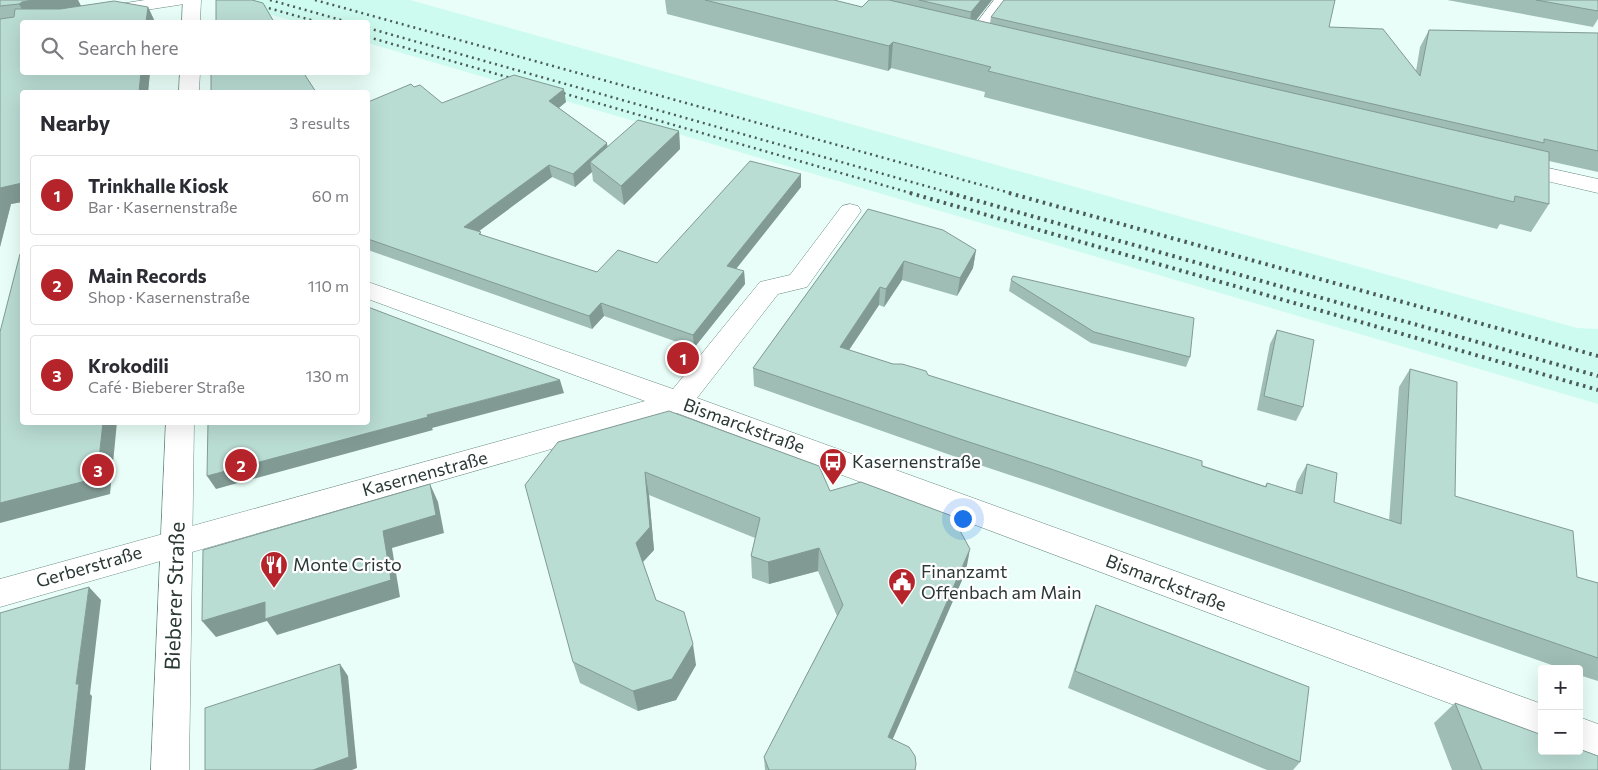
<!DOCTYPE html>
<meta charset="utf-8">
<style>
body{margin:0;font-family:Commissioner,sans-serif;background:#f2f2f3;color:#2b2b33}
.controls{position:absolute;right:15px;bottom:15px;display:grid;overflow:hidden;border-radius:5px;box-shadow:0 5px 20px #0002}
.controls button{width:45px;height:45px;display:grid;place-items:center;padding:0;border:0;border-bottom:1px solid #e1e1e2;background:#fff;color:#2b2b33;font:25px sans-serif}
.you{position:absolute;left:962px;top:518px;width:18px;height:18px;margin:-12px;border:4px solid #fff;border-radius:50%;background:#1a73e8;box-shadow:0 0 0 8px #1a73e833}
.badge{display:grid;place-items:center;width:32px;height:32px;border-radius:50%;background:#b5242a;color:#fff;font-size:16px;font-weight:700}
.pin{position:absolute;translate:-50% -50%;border:2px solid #fff;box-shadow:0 1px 5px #0006}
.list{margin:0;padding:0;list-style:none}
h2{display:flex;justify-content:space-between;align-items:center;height:65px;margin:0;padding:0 20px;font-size:21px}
h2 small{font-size:16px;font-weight:400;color:#7c7c81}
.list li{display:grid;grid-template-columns:32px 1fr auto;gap:15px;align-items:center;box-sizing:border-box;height:80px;margin:0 10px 10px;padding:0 10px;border:1px solid #e1e1e2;border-radius:5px}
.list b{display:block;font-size:19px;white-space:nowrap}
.list p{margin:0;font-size:16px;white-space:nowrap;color:#7c7c81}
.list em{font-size:16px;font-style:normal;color:#7c7c81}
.icon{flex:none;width:28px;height:28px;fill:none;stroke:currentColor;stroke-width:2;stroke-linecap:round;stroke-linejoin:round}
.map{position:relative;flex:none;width:1598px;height:770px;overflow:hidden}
.search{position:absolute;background:#fff;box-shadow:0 5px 20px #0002;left:20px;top:20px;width:350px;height:55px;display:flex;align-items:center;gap:12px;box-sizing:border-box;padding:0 18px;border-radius:5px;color:#7c7c81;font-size:19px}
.panel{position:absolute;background:#fff;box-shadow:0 5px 20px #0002;left:20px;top:90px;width:350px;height:335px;border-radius:5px}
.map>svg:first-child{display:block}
</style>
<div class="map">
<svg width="1598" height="770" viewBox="0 0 1598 770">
<rect width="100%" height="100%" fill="#e9fef8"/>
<polygon fill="#cefbef" points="218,0 410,0 1577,328 1598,329 1598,404 368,43 368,22 297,22"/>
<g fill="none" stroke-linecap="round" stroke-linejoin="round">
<defs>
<g id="street">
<polygon points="145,0 187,0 184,4 178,5 68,22 28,22 31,18 37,17"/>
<polygon points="994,0 1012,0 980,42 974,43 968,42 965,38"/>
<polygon points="1512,160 1598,179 1598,193 1504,171 1501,166 1504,161"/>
<polygon points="850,204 858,206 861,211 807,287 778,294 697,398 1542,704 1542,738 677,413 0,607 0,579 645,401 368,299 368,282 673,389 760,282 790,275 842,206"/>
<polygon points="1579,717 1598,724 1598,760 1575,751 1579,751"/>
</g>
<g id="secondary">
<polygon points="183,0 201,0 200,22 182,22"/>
<polygon points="180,72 200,72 199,92 179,92"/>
<polygon points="166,422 194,422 189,770 151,770"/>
</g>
</defs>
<use href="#street" stroke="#698a81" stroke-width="1"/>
<use href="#secondary" stroke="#698a81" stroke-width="1"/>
<use href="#street" fill="#fff" fill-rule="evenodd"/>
<use href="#secondary" fill="#fff" fill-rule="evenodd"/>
<g stroke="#4c5b58" stroke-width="2.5" stroke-dasharray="2 4" stroke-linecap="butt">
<polyline points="240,0 318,22"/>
<polyline points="270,0 348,22"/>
<polyline points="315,0 1014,194"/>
<polyline points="368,28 954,194"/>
<polyline points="368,37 521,81"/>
<polyline points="552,90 914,194"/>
</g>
<g stroke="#4c5b58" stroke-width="4" stroke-dasharray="2.5 4.5" stroke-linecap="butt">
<polyline points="910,193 1598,390"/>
<polyline points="950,193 1598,376"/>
<polyline points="1009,193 1598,356"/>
</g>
</g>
<g fill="#9fbdb5">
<polygon points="0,0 78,0 81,6 148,7 155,22 22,22 150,72 148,92 22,92 22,202 11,204 0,247"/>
<polygon points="665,0 834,0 862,7 869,0 992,0 976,20 990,23 991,17 1329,27 1416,71 1420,47 1429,30 1598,33 1598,172 1549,161 1549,204 1531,232 1500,224 1497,229 984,97 985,92 891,68 888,71 667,14"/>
<polygon points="1447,0 1598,0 1598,19 1593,27"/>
<polygon points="368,101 442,103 566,102 559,108 607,143 607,147 679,131 680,149 624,205 593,181 592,172 575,187 552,177 479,231 482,235 597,272 657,263 801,174 801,187 736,269 744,271 745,284 694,348 604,316 592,329 368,250"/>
<polygon points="868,209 976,250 973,268 957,296 902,280 884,307 879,305 849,350 928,375 1265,486 1267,483 1295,492 1297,482 1307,464 1334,502 1389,521 1399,387 1410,369 1455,496 1577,577 1598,583 1598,681 1579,675 1579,669 1563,669 1046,487 956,457 754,386 753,368"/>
<polygon points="1011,280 1190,357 1186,367 1091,343 1009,291"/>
<polygon points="1277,330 1303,407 1296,421 1257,410 1270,344"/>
<polygon points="558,442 830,491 966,571 892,739 915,770 765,770 764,757 837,616 818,571 769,584 752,578 751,556 755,538 649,495 654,550 643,562 656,600 696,665 676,700 638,711 580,683 573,662"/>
<polygon points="1096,605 1300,762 1293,770 1267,770 1068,688 1089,623"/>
<polygon points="1455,703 1598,770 1452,770 1434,723"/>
</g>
<g fill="#829a94">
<polygon points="32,0 78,0 82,8 27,19 19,4 22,2"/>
<polygon points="981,0 992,0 969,29 971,12"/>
<polygon points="148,7 155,22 146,22"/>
<polygon points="893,42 891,68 888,71 889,46"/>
<polygon points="141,72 150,72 148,92 139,92"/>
<polygon points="564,89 566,102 552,113 549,101"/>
<polygon points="679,131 680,149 624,205 621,186"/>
<polygon points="607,143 609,156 590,162 592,172 575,187 573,174"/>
<polygon points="549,165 552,177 467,240 464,227"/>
<polygon points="801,174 801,187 728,279 727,266"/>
<polygon points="22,183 22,202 11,204 0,247 0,188"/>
<polygon points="976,250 973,268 957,296 960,278"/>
<polygon points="904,261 902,280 884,307 886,289"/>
<polygon points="744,271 745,284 694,348 693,335"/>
<polygon points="880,287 879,305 839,365 840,347"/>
<polygon points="601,303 604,316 592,329 589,316"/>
<polygon points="560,380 564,393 432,428 433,430 216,489 207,476 427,415"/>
<polygon points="103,422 117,422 110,494 0,523 0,503"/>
<polygon points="645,472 649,495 654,550 640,565 636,543"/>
<polygon points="430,484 438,502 444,533 392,548 400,597 277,635 267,621 216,637 202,621 383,531"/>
<polygon points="819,548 818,571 769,584 768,562"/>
<polygon points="970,549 966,571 885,757 888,737"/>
<polygon points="89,587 101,600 90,694 92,696 85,770 69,770 76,684"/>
<polygon points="693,644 696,665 676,700 638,711 633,691"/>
<polygon points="340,664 348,676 357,768 352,770 313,770"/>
</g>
<g fill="#b9dcd3" stroke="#829a94">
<polygon points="0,0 32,0 22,2 19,4 0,6"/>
<polygon points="216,0 252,0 263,3 274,22 216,22"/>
<polygon points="705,0 834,0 862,7 869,0 889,0 1549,152 1549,204 1515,196 1514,202 988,71 991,67 893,42 889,46"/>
<polygon points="919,0 981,0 971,12"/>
<polygon points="1004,0 1335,0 1329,27 1383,29 1420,76 1429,30 1598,33 1598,151 1544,139 1544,143 991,17"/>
<polygon points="1536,0 1598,0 1598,11"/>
<polygon points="114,1 148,7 146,22 22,22 22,72 141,72 139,92 22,92 22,183 0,188 0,189 0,19 14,17 15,9 60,9"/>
<polygon points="211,72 303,72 316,92 211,92"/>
<polygon points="514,75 564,89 549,101 607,143 573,174 549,165 464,227 481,232 479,234 597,272 618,250 657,263 750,161 801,174 727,266 744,271 693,335 601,303 589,316 368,239 368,101 368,102 411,84 414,87 420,85 442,103"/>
<polygon points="638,120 679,131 621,186 590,162"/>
<polygon points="868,209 943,230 976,250 960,278 904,261 886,289 880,287 840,347 893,364 902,364 926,371 928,375 1202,461 1202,466 1266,487 1267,483 1302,494 1307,464 1337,473 1334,502 1401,524 1410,369 1457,382 1455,496 1573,531 1577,577 1598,583 1598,658 1051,469 960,439 753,368"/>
<polygon points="22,253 22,422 103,422 97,478 0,503 0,332 20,254"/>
<polygon points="1013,276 1194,318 1190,357 1094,332 1011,280"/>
<polygon points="368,307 560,380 427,415 428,417 207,476 208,422 368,422"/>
<polygon points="1277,330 1314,340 1303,407 1264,396"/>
<polygon points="669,411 819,466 830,491 861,482 952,516 970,549 888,737 909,747 915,756 916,764 915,770 769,770 764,757 843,605 819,548 768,562 751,556 760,518 645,472 650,527 636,543 656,600 684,612 693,644 672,679 633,691 573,662 525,485 558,442"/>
<polygon points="430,484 436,515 383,531 391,580 265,619 265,602 202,621 203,550"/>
<polygon points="89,587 76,684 79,684 69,770 0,770 0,613"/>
<polygon points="1096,605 1309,687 1300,762 1075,671"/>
<polygon points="340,664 349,757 313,770 205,770 205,708"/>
<polygon points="1455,703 1542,735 1542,751 1579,751 1579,749 1598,756 1598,770 1482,770"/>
</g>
<defs>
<symbol id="bus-pin" viewBox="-11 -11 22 30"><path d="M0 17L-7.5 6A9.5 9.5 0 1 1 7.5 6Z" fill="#b5242a" stroke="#fff"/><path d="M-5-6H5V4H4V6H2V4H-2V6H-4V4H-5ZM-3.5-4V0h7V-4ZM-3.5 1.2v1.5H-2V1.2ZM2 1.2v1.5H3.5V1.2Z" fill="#fff"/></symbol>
<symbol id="restaurant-pin" viewBox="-11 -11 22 30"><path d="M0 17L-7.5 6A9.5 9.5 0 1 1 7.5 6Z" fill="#b5242a" stroke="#fff"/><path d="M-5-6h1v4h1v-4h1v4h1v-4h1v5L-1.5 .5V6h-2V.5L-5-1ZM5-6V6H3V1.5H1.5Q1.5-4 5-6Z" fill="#fff"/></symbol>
<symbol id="civic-pin" viewBox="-11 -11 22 30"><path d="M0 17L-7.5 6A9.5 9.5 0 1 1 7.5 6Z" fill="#b5242a" stroke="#fff"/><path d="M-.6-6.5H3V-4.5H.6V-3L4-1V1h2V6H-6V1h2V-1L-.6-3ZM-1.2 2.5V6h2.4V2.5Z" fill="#fff"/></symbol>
</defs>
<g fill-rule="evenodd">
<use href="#bus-pin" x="817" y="446" width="32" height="43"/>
<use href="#restaurant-pin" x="258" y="549" width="32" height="43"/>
<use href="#civic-pin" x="886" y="566" width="32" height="43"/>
</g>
<g text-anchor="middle" stroke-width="4.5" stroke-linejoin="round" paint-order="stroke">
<g font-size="18" fill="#2a3835" stroke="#fff">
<text transform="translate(744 426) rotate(20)" y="6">Bismarckstraße</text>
<text transform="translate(425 474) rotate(-15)" y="6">Kasernenstraße</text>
<text transform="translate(89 567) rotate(-16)" y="6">Gerberstraße</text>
<text transform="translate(1166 583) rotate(21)" y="6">Bismarckstraße</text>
</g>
<g font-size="18" fill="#2a3835" stroke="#fff" text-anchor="start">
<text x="852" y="468">Kasernenstraße</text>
<text x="293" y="571">Monte Cristo</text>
<text x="921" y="578">Finanzamt<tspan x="921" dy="21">Offenbach am Main</tspan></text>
</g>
<g font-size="21" fill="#2a3835" stroke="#fff">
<text transform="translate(175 596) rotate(-88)" y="7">Bieberer Straße</text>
</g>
</g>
</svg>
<div class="controls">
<button>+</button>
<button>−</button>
</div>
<div class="you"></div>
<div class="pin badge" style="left:683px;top:358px">1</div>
<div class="pin badge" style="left:241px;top:465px">2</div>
<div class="pin badge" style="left:98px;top:470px">3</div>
<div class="search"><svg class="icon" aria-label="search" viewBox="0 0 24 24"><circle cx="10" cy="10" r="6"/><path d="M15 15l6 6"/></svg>Search here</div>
<section class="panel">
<h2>Nearby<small>3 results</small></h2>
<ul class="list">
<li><span class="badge">1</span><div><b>Trinkhalle Kiosk</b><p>Bar · Kasernenstraße</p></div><em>60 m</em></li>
<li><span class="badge">2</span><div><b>Main Records</b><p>Shop · Kasernenstraße</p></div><em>110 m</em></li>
<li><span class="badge">3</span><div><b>Krokodili</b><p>Café · Bieberer Straße</p></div><em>130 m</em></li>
</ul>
</section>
</div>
